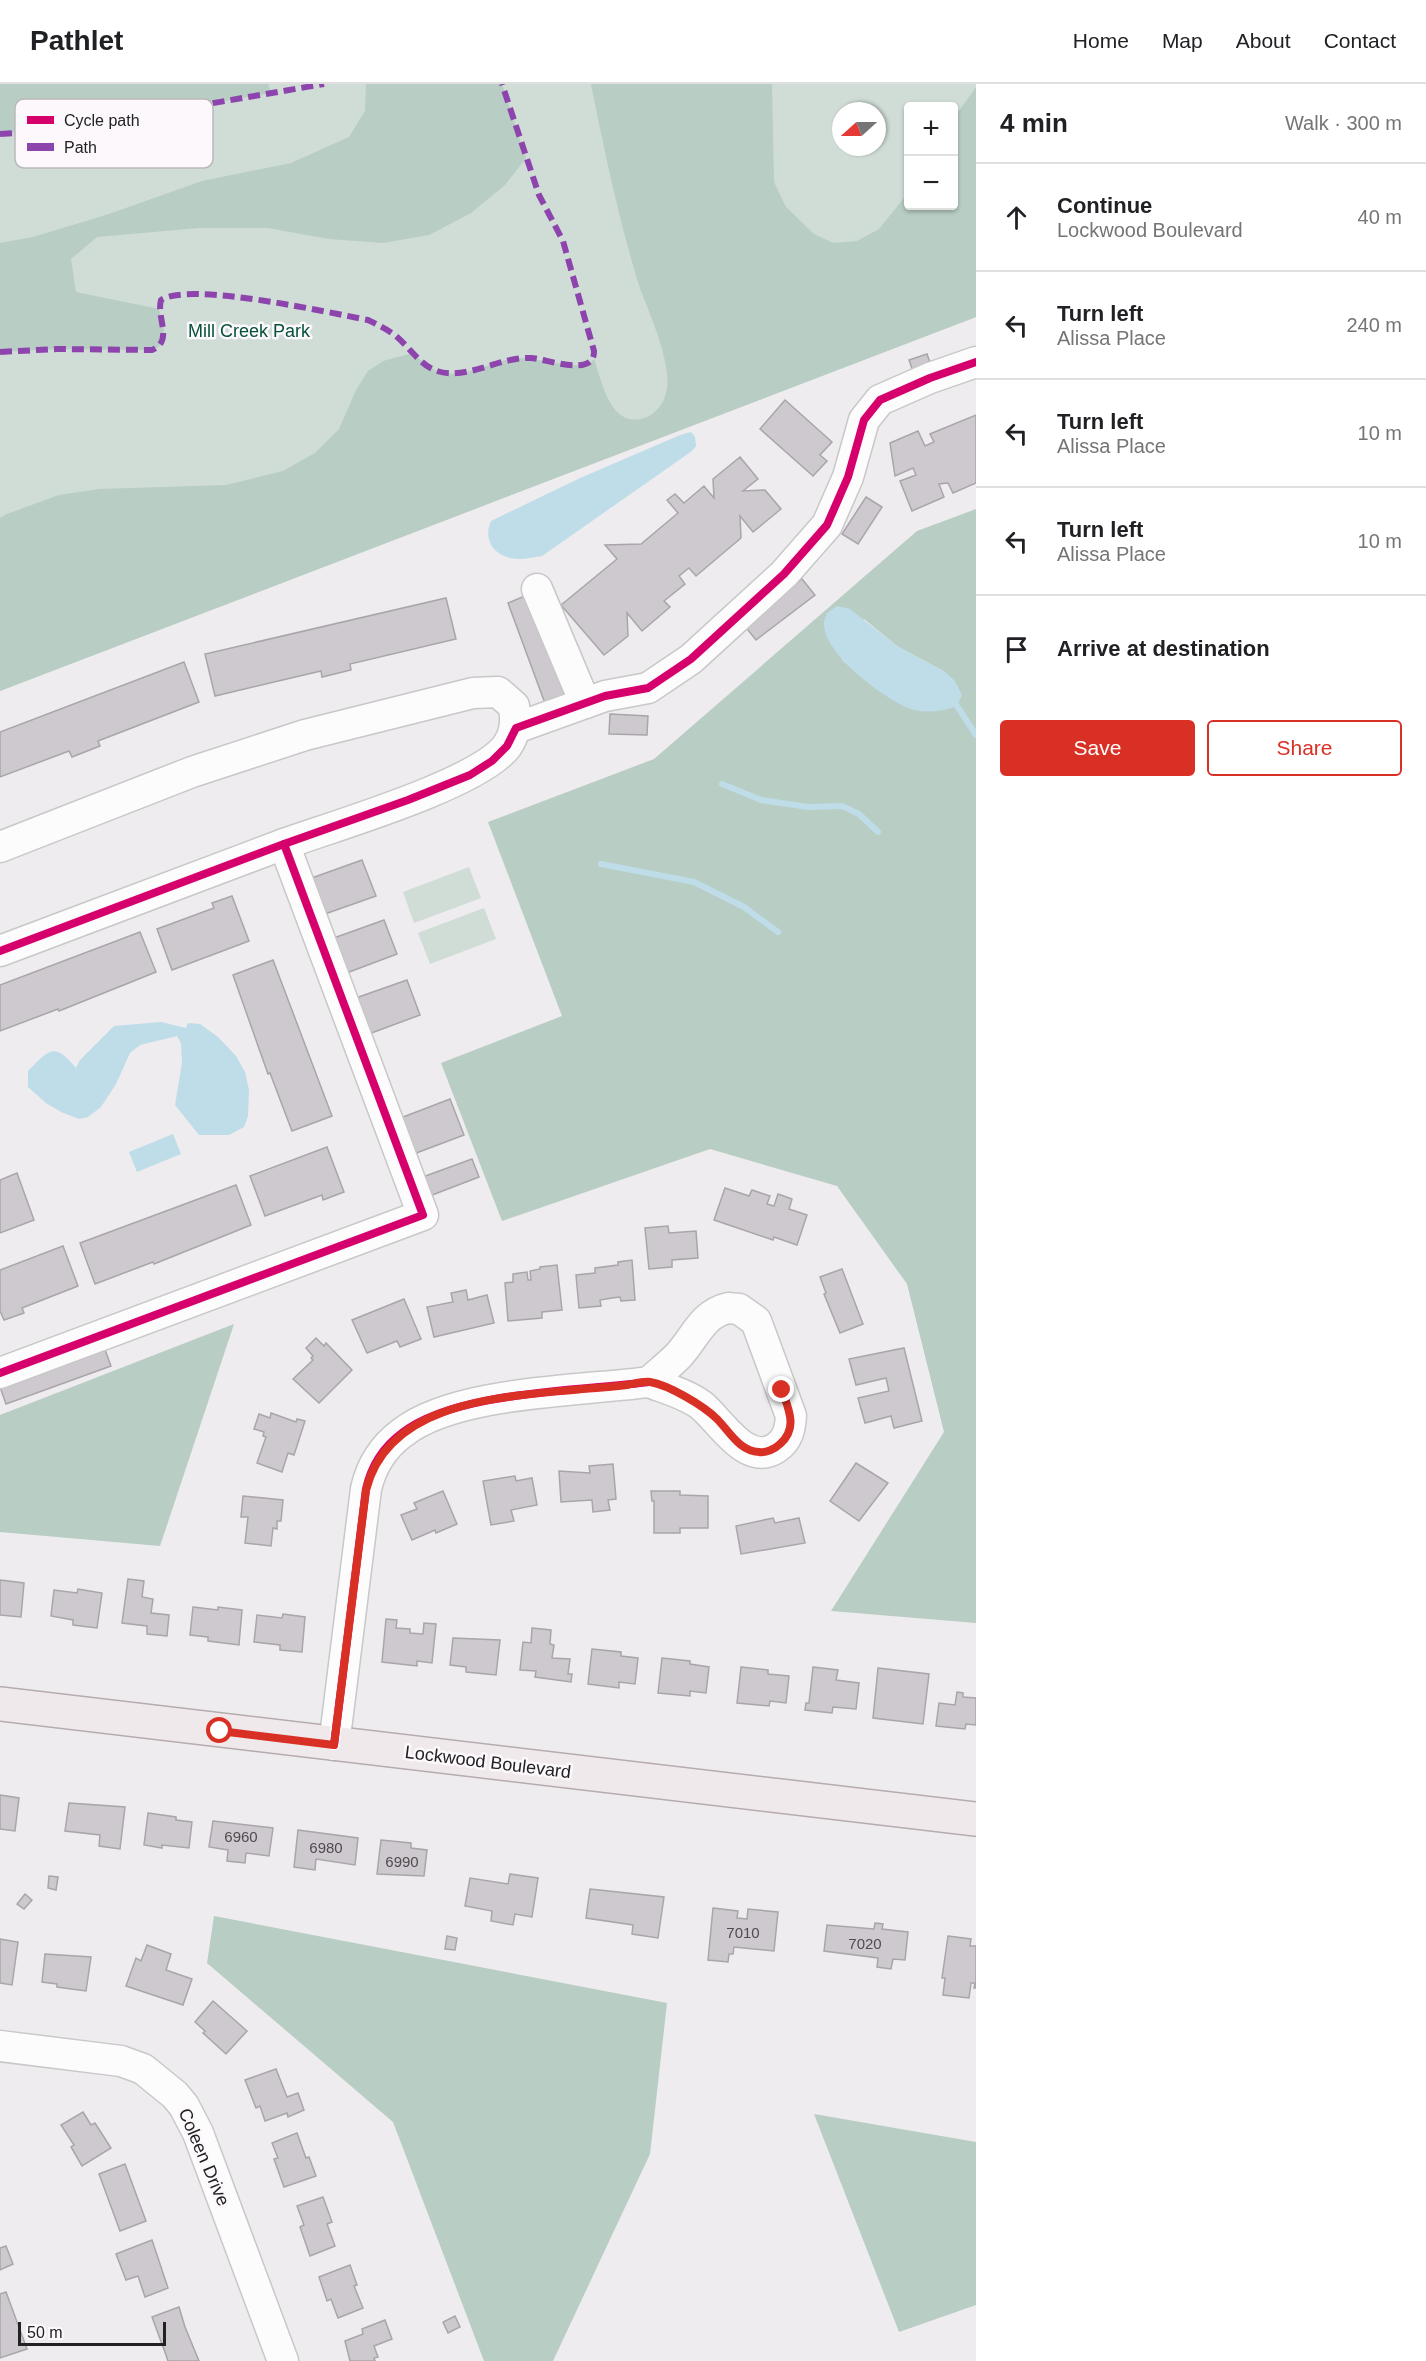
<!DOCTYPE html>
<meta charset="utf-8">
<style>
body{margin:0;font-family:Arial,sans-serif;background:#f2f2f2;color:#202124}
.controls{position:absolute;right:18px;top:18px;display:grid;overflow:hidden;border-radius:6px;box-shadow:0 2px 4px #0004}
.controls button{width:54px;height:54px;display:grid;place-items:center;padding:0;border:0;border-bottom:2px solid #e0e0e0;background:#fff;color:#202124;font:30px sans-serif}
.compass{position:absolute;left:832px;top:18px;width:54px;height:54px;border-radius:50%;background:#fff;box-shadow:0 2px 4px #0004;rotate:249deg}
.scale{position:absolute;left:18px;bottom:15px;width:148px;box-sizing:border-box;padding-left:6px;border:3px solid #232223;border-top:0;font-size:16px;line-height:21px;white-space:nowrap;color:#232223;-webkit-text-stroke:4px #fcf8fc;paint-order:stroke}
.stop{position:absolute;width:18px;height:18px;margin:-14px;border:4px solid #d93025;border-radius:50%;background:#fff}
.stop.end{background:#d93025;border-color:#fff;box-shadow:0 2px 6px #0008}
.list{margin:0;padding:0;list-style:none}
h2{display:flex;justify-content:space-between;align-items:center;height:78px;margin:0;padding:0 24px;font-size:26px}
h2 small{font-size:20px;font-weight:400;color:#757577}
.list li{display:grid;grid-template-columns:39px 1fr auto;gap:18px;align-items:center;box-sizing:border-box;height:108px;padding:0 24px;border-top:2px solid #e0e0e0}
.list b{display:block;font-size:22px;white-space:nowrap}
.list p{margin:0;font-size:20px;white-space:nowrap;color:#757577}
.list em{font-size:20px;font-style:normal;color:#757577}
.actions{display:flex;gap:12px;padding:18px 24px}
.actions a{flex:1;padding:14px 0;border:2px solid #d93025;border-radius:6px;text-align:center;font-size:21px;color:#d93025}
.actions .main{background:#d93025;color:#fff}
.icon{flex:none;width:33px;height:33px;fill:none;stroke:currentColor;stroke-width:2;stroke-linecap:round;stroke-linejoin:round}
.map{position:relative;flex:none;width:976px;height:2277px;overflow:hidden}
header{display:flex;align-items:center;gap:36px;box-sizing:border-box;height:84px;padding:0 30px;background:#fff;border-bottom:2px solid #e0e0e0}
header strong{font-size:28px}
nav{display:flex;gap:33px;margin-inline-start:auto;font-size:21px}
main{display:flex}
aside{flex:1;background:#fff}
.map>svg:first-child{display:block}
</style>
<header>
<strong>Pathlet</strong>
<nav><a>Home</a><a>Map</a><a>About</a><a>Contact</a></nav>
</header>
<main>
<div class="map">
<svg width="976" height="2277" viewBox="0 0 976 2277">
<rect width="100%" height="100%" fill="#eeecee"/>
<g fill="#d0dcd6" fill-rule="evenodd">
<path d="M0,0h976v233l-976,374zM908,22h46v100h-46zM841,27h36v36h-36z"/>
<polygon points="469,783 481,814 414,839 403,808"/>
<polygon points="484,824 496,855 430,880 418,849"/>
</g>
<g fill="#b8cdc3" fill-rule="evenodd">
<polygon points="0,0 268,0 271,9 202,21 147,25 79,45 0,50"/>
<polygon points="366,0 502,0 526,74 505,101 471,129 429,151 383,159 329,155 268,144 199,144 97,153 71,175 76,208 159,225 164,247 159,263 152,266 57,265 0,268 0,159 33,153 106,131 202,97 291,79 349,53 365,27"/>
<path d="M591,0h181l2,98 12,25 28,27 19,9 24,-2 22,-12 29,-36v13h46v-88l22,-31v230l-976,374v-173l7,-4 52,-19 40,-6 127,-4 57,-14 32,-18 24,-24 17,-39 12,-19 15,-10 30,-8c7,6 14,13 22,17 28,13 60,-13 87,-12 17,0 62,15 72,1 8,23 17,73 53,58 9,-4 17,-14 19,-24 8,-30 -20,-85 -29,-114 -19,-64 -33,-130 -46,-195z"/>
<path d="M976,425v1114l-145,-12 113,-179 -37,-148 -70,-98 -127,-37 -208,72 -61,-158 121,-47 -74,-194 166,-63 263,-228zM864,535l33,27 48,26 -37,36 -32,-20 -34,-28z"/>
<polygon points="234,1240 160,1462 0,1448 0,1331"/>
<polygon points="214,1832 667,1919 650,2070 553,2277 484,2277 393,2038 207,1879"/>
<polygon points="814,2030 976,2058 976,2221 899,2248"/>
</g>
<g fill="#bedde8">
<path d="M691,348l4,5 1,9 -4,5 -150,105c-8,1 -16,3 -24,3 -22,-1 -36,-17 -27,-38l87,-42 102,-44z"/>
<path d="M837,522l13,3 47,37 48,26 10,9 7,14 -5,11c-15,6 -33,8 -49,2 -27,-12 -81,-52 -84,-82 -1,-4 2,-9 3,-13z"/>
<path d="M161,938l25,6 2,-5 12,1 18,13 18,19 9,16 4,18 -1,26 -4,11 -15,8h-30l-24,-30 7,-42 -1,-20 -4,-7 -37,9 -10,8 -14,31 -15,23 -13,10 -9,2 -18,-7 -15,-9 -18,-16v-16c21,-21 26,-30 48,-3l4,-8 34,-34z"/>
<polygon points="173,1050 181,1070 137,1088 129,1068"/>
</g>
<g fill="none" stroke-linecap="round" stroke-linejoin="round">
<g stroke="#bedde8" stroke-width="6">
<polyline points="957,622 976,651"/>
<polyline points="722,700 761,716 808,723 842,722 859,730 878,748"/>
<polyline points="601,780 694,798 744,823 778,848"/>
</g>
</g>
<g fill="#cec8cf" stroke="#a8a6a8" stroke-width="1.5">
<polygon points="927,270 932,284 914,290 909,276"/>
<polygon points="785,316 832,358 820,371 827,377 813,392 760,345"/>
<polygon points="976,331 976,399 953,409 948,399 939,400 944,413 912,427 900,397 916,391 913,384 895,392 890,359 918,347 925,362 934,358 930,350"/>
<polygon points="740,373 758,395 743,407 765,406 781,425 753,448 740,432 741,454 696,492 689,484 679,492 685,500 664,517 670,523 642,547 627,529 628,552 604,571 561,521 617,475 605,461 641,460 678,429 667,416 675,410 684,419 704,402 714,414 713,395"/>
<polygon points="866,413 882,423 858,460 842,450"/>
<polygon points="802,495 815,511 756,556 743,540"/>
<polygon points="527,511 566,615 546,622 508,519"/>
<polygon points="446,514 456,555 350,580 351,586 322,593 321,587 215,612 205,570"/>
<polygon points="184,578 199,618 98,657 100,662 72,673 69,667 0,693 0,648"/>
<polygon points="610,630 648,632 647,651 609,650"/>
<polygon points="362,776 376,812 322,831 309,795"/>
<polygon points="232,812 249,857 172,886 157,845 214,824 212,819"/>
<polygon points="384,836 397,870 344,890 331,855"/>
<polygon points="140,848 156,888 59,927 58,925 0,947 0,901"/>
<polygon points="273,876 332,1032 292,1047 270,989 268,990 233,891"/>
<polygon points="407,896 420,931 366,951 353,915"/>
<polygon points="450,1015 464,1051 411,1071 398,1035"/>
<polygon points="327,1063 344,1108 323,1116 322,1111 265,1132 250,1092"/>
<polygon points="472,1075 479,1093 427,1113 420,1094"/>
<polygon points="17,1089 34,1136 0,1149 0,1096"/>
<polygon points="236,1101 251,1141 154,1180 153,1178 95,1200 80,1159"/>
<polygon points="725,1104 749,1112 752,1106 770,1112 767,1120 774,1122 778,1110 792,1115 789,1125 807,1131 797,1161 774,1153 773,1156 714,1136"/>
<polygon points="668,1142 669,1149 696,1147 698,1174 672,1176 672,1183 649,1185 645,1144"/>
<polygon points="63,1162 78,1202 22,1224 24,1229 4,1236 0,1227 0,1186"/>
<polygon points="632,1176 635,1216 621,1217 620,1213 612,1214 600,1216 601,1222 579,1224 576,1191 595,1189 595,1184 618,1181 618,1178"/>
<polygon points="557,1181 562,1226 542,1228 542,1234 508,1237 505,1199 513,1198 513,1190 527,1188 528,1196 531,1196 530,1187 540,1185 540,1183"/>
<polygon points="842,1185 863,1240 840,1249 824,1210 826,1209 820,1193"/>
<polygon points="466,1206 468,1216 487,1211 494,1239 434,1253 427,1223 453,1218 451,1209"/>
<polygon points="404,1215 421,1255 400,1263 397,1257 367,1269 352,1236"/>
<polygon points="316,1254 324,1262 326,1259 352,1286 319,1319 293,1295 313,1276 311,1274 313,1272 306,1264"/>
<polygon points="104,1263 111,1282 6,1320 0,1303"/>
<polygon points="904,1264 922,1337 894,1344 891,1332 865,1339 858,1314 889,1307 886,1294 856,1301 849,1275"/>
<polygon points="271,1329 296,1338 297,1335 305,1337 294,1371 288,1369 282,1388 257,1379 266,1353 263,1352 264,1348 254,1345 259,1330 270,1334"/>
<polygon points="856,1379 888,1399 859,1437 830,1417"/>
<polygon points="613,1380 616,1415 608,1416 610,1426 593,1428 592,1416 561,1418 559,1387 590,1389 589,1382"/>
<polygon points="515,1392 516,1397 532,1394 537,1421 511,1426 514,1437 491,1441 483,1397"/>
<polygon points="443,1407 457,1440 436,1449 435,1446 412,1456 401,1431 417,1425 414,1419"/>
<polygon points="651,1407 680,1407 680,1411 708,1412 708,1444 680,1444 680,1449 654,1449 654,1417 652,1417"/>
<polygon points="243,1412 283,1416 281,1437 277,1437 277,1445 273,1444 271,1462 245,1459 248,1433 241,1433"/>
<polygon points="773,1434 775,1439 799,1434 805,1459 741,1470 736,1442"/>
<polygon points="128,1495 144,1497 142,1513 153,1515 151,1529 169,1531 167,1552 147,1550 147,1542 122,1539"/>
<polygon points="0,1496 24,1499 21,1533 0,1531"/>
<polygon points="78,1505 102,1509 97,1544 73,1541 73,1536 51,1532 54,1506 77,1509"/>
<polygon points="193,1523 218,1526 218,1523 242,1526 239,1561 208,1557 208,1553 190,1551"/>
<polygon points="283,1530 305,1533 302,1568 280,1566 280,1561 254,1558 257,1531 282,1534"/>
<polygon points="386,1535 397,1536 396,1544 410,1545 410,1549 423,1550 424,1539 436,1540 432,1579 417,1577 417,1582 382,1578"/>
<polygon points="532,1544 551,1546 550,1560 554,1561 552,1574 570,1575 568,1590 572,1590 571,1598 535,1593 536,1587 520,1586 523,1558 531,1559"/>
<polygon points="453,1554 500,1556 496,1591 466,1588 466,1583 450,1581"/>
<polygon points="592,1565 621,1568 621,1572 638,1574 635,1600 619,1598 619,1604 588,1600"/>
<polygon points="662,1574 690,1577 690,1580 709,1583 706,1609 690,1607 690,1612 658,1609"/>
<polygon points="741,1583 768,1586 768,1590 789,1592 786,1619 770,1617 769,1622 737,1619"/>
<polygon points="813,1583 838,1586 836,1596 859,1599 856,1625 833,1623 832,1629 805,1626 806,1619 809,1619"/>
<polygon points="878,1584 929,1590 923,1640 873,1634"/>
<polygon points="957,1608 963,1609 963,1613 976,1614 976,1641 966,1640 965,1645 936,1642 939,1619 955,1621"/>
<polygon points="0,1711 19,1714 15,1747 0,1745"/>
<polygon points="69,1719 125,1723 120,1765 99,1762 100,1751 65,1747"/>
<polygon points="148,1729 176,1733 176,1736 192,1738 189,1764 162,1761 162,1764 144,1761"/>
<polygon points="213,1737 273,1744 269,1772 246,1769 245,1779 227,1777 228,1766 209,1763"/>
<polygon points="298,1746 358,1754 355,1781 316,1775 315,1786 294,1783"/>
<polygon points="381,1756 411,1759 411,1764 427,1766 424,1792 377,1790"/>
<polygon points="510,1790 538,1794 532,1833 515,1830 513,1841 491,1837 492,1827 465,1822 470,1794 508,1800"/>
<polygon points="49,1792 58,1793 56,1806 48,1804"/>
<polygon points="590,1805 664,1813 658,1854 632,1850 633,1841 586,1834"/>
<polygon points="25,1810 32,1816 24,1825 17,1820"/>
<polygon points="713,1824 738,1827 737,1834 747,1835 748,1825 778,1828 774,1867 734,1863 733,1870 729,1870 728,1878 708,1876"/>
<polygon points="875,1839 883,1840 882,1845 908,1848 905,1876 893,1875 891,1885 877,1883 878,1874 824,1867 827,1841 874,1845"/>
<polygon points="447,1852 457,1854 455,1866 445,1865"/>
<polygon points="948,1852 971,1855 970,1862 976,1862 976,1904 974,1904 975,1899 971,1899 969,1914 943,1911 945,1894 942,1894"/>
<polygon points="0,1855 18,1858 12,1901 0,1899"/>
<polygon points="147,1861 171,1870 166,1886 192,1895 183,1921 126,1902 136,1874 141,1877"/>
<polygon points="45,1870 91,1873 86,1907 57,1903 57,1900 42,1898"/>
<polygon points="213,1917 247,1947 226,1970 203,1949 205,1947 195,1938"/>
<polygon points="276,1985 287,2013 298,2009 304,2026 288,2033 287,2029 265,2037 260,2022 256,2024 245,1996"/>
<polygon points="83,2028 91,2041 95,2039 111,2064 82,2082 71,2063 74,2061 61,2041"/>
<polygon points="297,2049 306,2074 309,2073 316,2092 284,2103 274,2075 278,2074 272,2059"/>
<polygon points="125,2080 146,2137 120,2147 99,2090"/>
<polygon points="323,2113 332,2138 327,2140 335,2162 310,2172 300,2143 304,2141 297,2122"/>
<polygon points="152,2156 168,2204 145,2213 138,2192 126,2196 116,2170"/>
<polygon points="6,2162 13,2180 0,2186 0,2164"/>
<polygon points="350,2181 357,2201 354,2202 363,2224 338,2234 331,2215 327,2217 319,2193"/>
<polygon points="6,2208 27,2265 0,2274 0,2210"/>
<polygon points="179,2223 185,2243 199,2277 168,2277 166,2271 152,2233"/>
<polygon points="455,2232 460,2243 448,2249 443,2238"/>
<polygon points="385,2236 392,2255 374,2262 378,2273 374,2274 375,2277 350,2277 345,2257 363,2250 362,2245"/>
</g>
<g fill="none" stroke-linecap="round" stroke-linejoin="round">
<defs>
<g id="minor">
<polyline points="537,505 585,619"/>
<polyline points="516,644 605,612 648,604 691,575 784,490 827,441 848,393 864,336 880,316 930,294 976,278"/>
<path d="M0,763l192,-75 113,-37 168,-42 25,-1 16,14c2,15 2,27 -7,40 -28,38 -173,80 -223,98"/>
<polyline points="0,867 284,760 423,1131 0,1289"/>
<path d="M728,1224l11,1 17,12 35,95c-1,13 -3,24 -15,32 -30,19 -55,-27 -75,-43 -15,-11 -34,-16 -52,-23 10,-9 20,-17 29,-26 17,-18 24,-42 50,-48z"/>
<path d="M334,1661l32,-256c5,-22 17,-42 36,-56 53,-42 179,-42 247,-51"/>
<polyline points="0,1962 121,1977 143,1985 175,2011 184,2022 198,2049 283,2277"/>
</g>
<polyline id="major" points="0,1620 976,1735"/>
</defs>
<use href="#minor" stroke="#c9c8c9" stroke-width="33"/>
<use href="#major" stroke="#b6abae" stroke-width="36"/>
<use href="#minor" stroke="#fcfcfc" stroke-width="30"/>
<use href="#major" stroke="#f0e9eb" stroke-width="33"/>
<g stroke="#8e44ad" stroke-width="6" stroke-dasharray="12 6" stroke-linecap="butt">
<polyline points="0,50 79,45 147,25 202,21 324,0"/>
<path d="M0,268l57,-3 95,1c22,-9 4,-32 9,-50 29,-19 169,13 207,20 10,5 19,9 28,16 13,11 25,30 41,35 29,10 64,-15 94,-13 16,1 64,20 63,-7l-31,-110 -24,-46 -37,-111"/>
</g>
<defs>
<g id="cycleway">
<polyline points="284,760 408,716 470,691 492,677 507,662 516,644 605,612 648,604 691,575 784,490 827,441 848,393 864,336 880,316 930,294 976,278"/>
<polyline points="0,867 284,760 423,1131 0,1289"/>
<path d="M334,1661l32,-256c5,-22 17,-42 36,-56 53,-42 179,-42 247,-51"/>
</g>
</defs>
<use href="#cycleway" stroke="#fcf8fc" stroke-width="11"/>
<use href="#cycleway" stroke="#d6006c" stroke-width="8"/>
</g>
<g fill="none" stroke-linecap="round" stroke-linejoin="round">
<path stroke="#d93025" stroke-width="8" d="M220,1647l114,14 32,-255c23,-91 140,-93 216,-101 15,-1 30,-2 45,-4 7,-1 16,-4 23,-3 19,3 54,24 67,37 13,13 22,32 42,33 7,1 16,-3 21,-8 18,-16 9,-34 2,-54"/>
</g>
<g text-anchor="middle" stroke-width="5" stroke-linejoin="round" paint-order="stroke">
<g font-size="15" fill="#4e4c4e">
<text x="241" y="1758">6960</text>
<text x="326" y="1769">6980</text>
<text x="402" y="1783">6990</text>
<text x="743" y="1854">7010</text>
<text x="865" y="1865">7020</text>
</g>
<g font-size="18" fill="#055239" stroke="#fcf8fc">
<text x="249" y="253">Mill Creek Park</text>
</g>
<g font-size="18" fill="#232223" stroke="#fcf8fc">
<text transform="translate(488 1678) rotate(7)" y="6">Lockwood Boulevard</text>
<text transform="translate(204 2073) rotate(67)" y="6">Coleen Drive</text>
</g>
</g>
<rect x="15" y="15" width="198" height="69" rx="9" fill="#fcf8fc" stroke="#bbb8bb" stroke-width="1.5"/>
<rect x="27" y="32" width="27" height="8" fill="#d6006c"/>
<rect x="27" y="59" width="27" height="8" fill="#8e44ad"/>
<g font-size="16" fill="#232223">
<text x="64" y="42">Cycle path</text>
<text x="64" y="69">Path</text>
</g>
</svg>
<div class="controls">
<button>+</button>
<button>−</button>
</div>
<svg class="compass" viewBox="-18 -18 36 36"><path d="M0-13l5 13h-10z" fill="#e53935"/><path d="M0 13l5-13h-10z" fill="#757577"/></svg>
<div class="scale">50 m</div>
<div class="stop" style="left:220px;top:1647px"></div>
<div class="stop end" style="left:782px;top:1306px"></div>
</div>
<aside>
<h2>4 min<small>Walk · 300 m</small></h2>
<ul class="list">
<li><svg class="icon" aria-label="ahead" viewBox="0 0 24 24"><path d="M12 20V5M6 11l6-6 6 6"/></svg><div><b>Continue</b><p>Lockwood Boulevard</p></div><em>40 m</em></li>
<li><svg class="icon" aria-label="left" viewBox="0 0 24 24"><path d="M17 20v-9H6M10 6l-5 5 5 5"/></svg><div><b>Turn left</b><p>Alissa Place</p></div><em>240 m</em></li>
<li><svg class="icon" aria-label="left" viewBox="0 0 24 24"><path d="M17 20v-9H6M10 6l-5 5 5 5"/></svg><div><b>Turn left</b><p>Alissa Place</p></div><em>10 m</em></li>
<li><svg class="icon" aria-label="left" viewBox="0 0 24 24"><path d="M17 20v-9H6M10 6l-5 5 5 5"/></svg><div><b>Turn left</b><p>Alissa Place</p></div><em>10 m</em></li>
<li><svg class="icon" aria-label="arrive" viewBox="0 0 24 24"><path d="M6 21V4h12l-3 4 3 4H6"/></svg><div><b>Arrive at destination</b></div></li>
</ul>
<div class="actions"><a class="main">Save</a><a>Share</a></div>
</aside>
</main>
